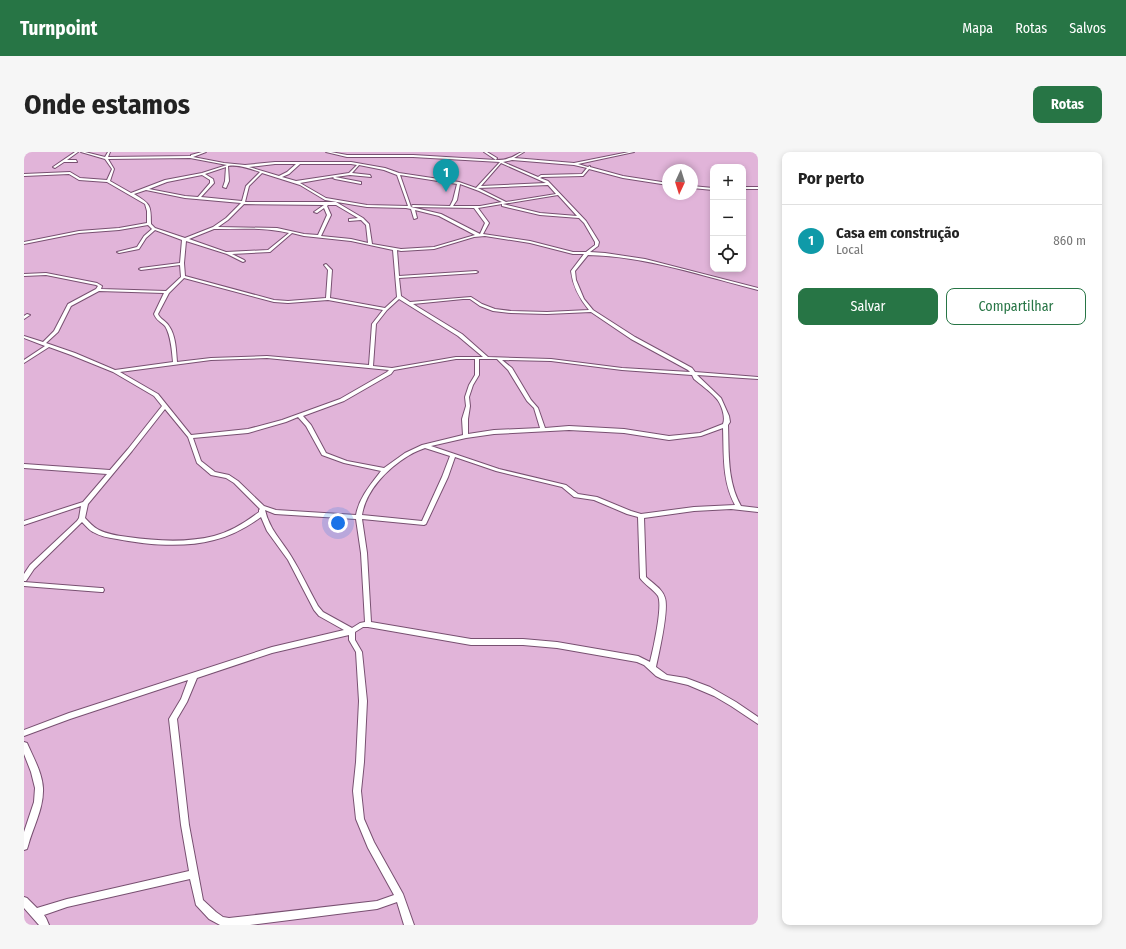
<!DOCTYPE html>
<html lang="pt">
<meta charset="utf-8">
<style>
body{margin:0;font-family:"Fira Sans Condensed",sans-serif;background:#f6f6f6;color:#222}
.controls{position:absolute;right:12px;top:12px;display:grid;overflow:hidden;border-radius:8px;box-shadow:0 2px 6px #0003}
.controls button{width:36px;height:36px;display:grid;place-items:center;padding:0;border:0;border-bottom:1px solid #e0e0e0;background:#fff;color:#222;font:20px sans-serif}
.compass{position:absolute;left:638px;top:12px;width:36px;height:36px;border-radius:50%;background:#fff;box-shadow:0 2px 6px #0003;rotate:184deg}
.you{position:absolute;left:314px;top:371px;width:14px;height:14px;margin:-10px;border:3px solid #fff;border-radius:50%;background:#1a73e8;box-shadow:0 0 0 6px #1a73e833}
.badge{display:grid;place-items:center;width:26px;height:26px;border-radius:50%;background:#277545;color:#fff;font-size:13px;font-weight:700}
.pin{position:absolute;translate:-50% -33px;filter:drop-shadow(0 1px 2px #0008)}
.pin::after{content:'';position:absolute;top:21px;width:14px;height:12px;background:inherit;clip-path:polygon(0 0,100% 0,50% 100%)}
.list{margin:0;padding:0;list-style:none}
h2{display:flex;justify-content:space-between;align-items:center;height:52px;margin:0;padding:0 16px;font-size:17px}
h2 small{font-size:13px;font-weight:400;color:#767676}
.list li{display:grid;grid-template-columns:26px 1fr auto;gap:12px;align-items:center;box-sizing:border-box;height:72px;padding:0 16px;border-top:1px solid #e0e0e0}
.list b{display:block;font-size:15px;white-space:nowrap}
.list p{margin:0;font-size:13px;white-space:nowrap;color:#767676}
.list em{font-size:13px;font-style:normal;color:#767676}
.actions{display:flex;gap:8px;padding:12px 16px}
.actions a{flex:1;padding:9px 0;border:1px solid #277545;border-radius:8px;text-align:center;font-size:14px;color:#277545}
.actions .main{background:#277545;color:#fff}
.icon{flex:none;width:22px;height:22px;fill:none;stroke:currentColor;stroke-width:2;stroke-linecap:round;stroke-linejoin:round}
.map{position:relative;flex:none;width:734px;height:773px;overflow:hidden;border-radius:8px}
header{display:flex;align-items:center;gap:24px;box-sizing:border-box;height:56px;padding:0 20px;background:#277545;color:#fff}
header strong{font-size:19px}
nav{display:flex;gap:22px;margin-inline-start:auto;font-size:14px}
.intro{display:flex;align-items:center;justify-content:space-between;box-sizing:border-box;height:96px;padding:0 24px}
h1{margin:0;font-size:28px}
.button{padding:10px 18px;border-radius:8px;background:#277545;color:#fff;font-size:14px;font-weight:700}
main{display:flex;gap:24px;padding:0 24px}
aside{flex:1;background:#fff;border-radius:8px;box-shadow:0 2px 6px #0003}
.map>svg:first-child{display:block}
</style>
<header>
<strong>Turnpoint</strong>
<nav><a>Mapa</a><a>Rotas</a><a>Salvos</a></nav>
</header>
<div class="intro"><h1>Onde estamos</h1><a class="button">Rotas</a></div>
<main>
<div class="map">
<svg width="734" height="773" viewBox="0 0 734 773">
<rect width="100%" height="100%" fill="#e1b4d9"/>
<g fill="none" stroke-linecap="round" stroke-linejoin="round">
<defs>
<g id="minor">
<polygon points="51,0 54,0 43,8 52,8 53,10 40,10 31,16 29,15"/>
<path d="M57,0h4l20,5 3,-5h2l-2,5 83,-1v-1l11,-3h4l-13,5 31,6 21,2 30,-3h76l34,6 14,5 60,9 17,6 24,-26 -87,-5h-66l-21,-5h5l16,3h66l83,5 -12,-8h3l10,6 -1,2c5,0 9,0 13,-2 6,-1 9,-6 15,-6l-10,6 60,5 55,-11h5l-56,12 10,3 2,-1v1l33,9 45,7v2l-45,-7 -34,-9 -6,7 -41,1 -2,1 8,3 38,40 13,21 -1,4 -8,6 15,1 40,6 113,29v2c-55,-14 -113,-34 -170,-35l-13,16 1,9 8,19 9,11 42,27 57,31 3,4 63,5v2l-61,-4 24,23 8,18 1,6 -2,3c1,28 -1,56 13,81l17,2v4l-27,-3 -37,2 -50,7 2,59c6,6 17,12 19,21 4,12 -6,55 -9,69l11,8 19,3 24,9 26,15 22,15v7l-27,-18 -17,-10 -26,-11 -26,-6 -6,-3 -12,-11 -7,-3 -80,-14 -34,-3h-52l-103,-18h-5l-8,5v8l7,12 5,49 -3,61 -3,29 3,28 10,23 29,52 11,31h-10l-7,-23 -20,7 -127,16h-30l-11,-6 -13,-14 -6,-26 -123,28 -23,8 2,3 3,7h-10l-15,-17v-11l3,1 10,10 30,-9 122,-28 -8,-46 -12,-106 12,-20 7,-19 -118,39 -46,17v-6l45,-17 203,-66 72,-17 -25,-14 -5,-6 -26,-50 -21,-29 -6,-14c-14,10 -30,19 -47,23 -29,8 -67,5 -97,-1 -8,-1 -17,-3 -24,-7 -4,-2 -7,-6 -11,-10l-48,47 -8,12h-2v-7l6,-9 47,-44 2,-3 2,-12 -57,19v-4l59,-19 24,-28 -83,-6v-4l86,6 18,-21 34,-43 -8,-10 -41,-24 -42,-17 -22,-8 -25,16v-3l21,-14 -21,-8v-2l19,6 11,-11 14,-27 28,-15 2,-3 -2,-1 -50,-10 -22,1v-2l22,-1 51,10 5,3 -1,3 65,2 15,-14 -1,-12 -39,5 -2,-1 2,-1 39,-5 2,-23 -27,-10 -9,8 -7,11 -20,4 -2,-1 20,-5 7,-11 8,-7 -4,-4 -29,5 -40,3 -55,11v-2l55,-11 40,-3 28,-5v-12l-2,-7 -38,-22 -28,-2 -10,-6 -45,2v-2l46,-2 10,6 27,2 5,-11 -7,-10zM166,6l37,7 -25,8 -37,7 -34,13 -21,-12 4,-12 -6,-10zM488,8l62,5 13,3 -5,6 -41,1 -3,2 -35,-15zM477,11l45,20 -65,3zM251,12h21l-9,8 -8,4 -30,-9zM276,12h51l6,1 -8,8 -53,8 -14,-4 7,-3zM335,13l25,5 13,5 11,31 -41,-1 -41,-7 -26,-15 34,-6 -1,1 2,1 26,5v-2l-26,-5 15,-2 21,2 -1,-2 -18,-2zM204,14c11,-2 22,3 32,6l-14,14 -4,15 -41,-4 13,-14 -1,-4 -8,-5 21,-7 -1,14 -2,6 3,1 3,-7zM238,21l38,12 25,15 42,7 39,1 5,1 3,10 3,-1 -2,-8 24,6 36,19 -41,12 -33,2 -29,-5 -3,-20 -6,-6 -27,-16h-91l4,-16zM178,23l8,5v3l-12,14 -13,-1 -36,-7 18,-7zM376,23l57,9 -4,16 -3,6 -37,-1 -2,1 2,1 61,1 11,15 -5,11 -39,-20 -30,-7zM436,32l19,7 23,11 -22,4h-27l4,-6zM524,33l8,9 -50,8 -28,-14zM122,38l39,8 56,5 -15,15 -13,9 -28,11 -30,-10 -4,-4c0,-20 -1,-20 -17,-30zM534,43l19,21 -37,-3 -37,-9zM220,52l80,1 -10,7 3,1 7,-5 3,7 -9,20 -14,-1 -27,-6 -59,-1 10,-7zM478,52v2l38,9 39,3 5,5 11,19v3l-9,7h-13l-43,-11 -47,-7 6,-11 -11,-15zM304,53h8l22,13 -9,1v2l12,-1 5,5 2,18 -17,-4 -30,-3 10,-21 -4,-9zM190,77c25,0 51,-2 75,4l-21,17 -42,2 -37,-13zM268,81l12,3 47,5 42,9 4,47 -12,11 -55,-10 2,-28 -6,-6 -2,1 4,5 -2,28 -38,3 -14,-1 -89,-24 -1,-13 2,-22 41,13 16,8 2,-1 -1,-1 -12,-6 38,-2zM461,84l45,7 43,11h11l-13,17c2,16 8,27 18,39l-42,2 -36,-1 -16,-2 -13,-5 -11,-7 -61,5 -9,-6 -2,-18 77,-5 2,-1 -2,-1 -77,5 -2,-26 4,1 33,-2 40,-12zM160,126l90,24 14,1 40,-3 55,10 -11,14 -3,41 -102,-9 -56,2 -34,4c-1,-11 -1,-26 -8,-36 -3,-5 -9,-7 -11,-12l11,-21zM75,139l65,2 -10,21c2,6 7,8 11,12 6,9 7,26 8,36l-58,8 -40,-17 -29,-10 12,-11 13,-26zM375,147l59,37 25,21h-27l-64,11 -19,-2 3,-42 11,-14zM439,147h7l10,7 13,5 18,2 36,1 44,-2 40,27 57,31 2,2 -68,-4 -71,-9 -63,-2 -26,-23 -49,-30zM243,206l122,12 -2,2 -47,27 -58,21 -34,9 -57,6 -33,-41 -38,-22 91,-12zM432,207h19v16l-6,10 -4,12 1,9 -4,13 1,16 -41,10 -17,8 -21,15 -37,-7 -21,-8 -15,-28 -8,-9 41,-15 47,-27 3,-4zM455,207h18l11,11 19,31 7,7 6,20 -46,2 -26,4v-15l2,-13 -1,-9 4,-12 6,-10zM478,208l49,1 71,9 70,5 2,4c7,6 16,12 22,19 5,5 10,19 7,26l-23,9 -31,3 -45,-7 -55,-3 -24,2 -7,-20 -7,-8 -19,-32zM141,257l23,28 9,26 14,12 15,3 8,5 26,26 -1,1v2c-13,10 -29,20 -45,24 -28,7 -58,5 -86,1 -9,-1 -21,-3 -29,-7 -6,-3 -10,-8 -14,-12l3,-14 44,-53zM274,265l8,9 16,29 22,8 37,8c-10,13 -22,27 -25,44l-80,-5 -12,-4 -26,-25 -9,-6 -14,-3 -14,-11 -8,-23 55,-5 38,-11zM699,276c1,27 -1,53 12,77l-41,2 -53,7 -10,-3 -34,-14 -19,-3 -12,-9 -67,-16 -68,-23 35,-8 28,-4 75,-4 55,3 45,7 32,-4zM401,296l25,8 -8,21 -20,44 -60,-6c4,-25 25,-46 46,-59 6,-4 12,-6 17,-8zM431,305l41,14 66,16 12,10 20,3 33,14 11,3 2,61c5,7 13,11 18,18 5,10 -5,54 -8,66l-12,-6 -81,-14 -34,-3h-52l-100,-17 -4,-69 -5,-34 62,6 2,-1 22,-47zM241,358l10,4 81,5 5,34 4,69 -5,1 -8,5 -29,-16 -5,-6c-9,-16 -17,-34 -27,-50 -9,-15 -22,-27 -26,-46zM325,483v5l7,12 3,49 -3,61 -3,29 3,28 12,29 26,47 -17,6 -148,17 -6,-1 -7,-5 -13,-12 -14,-75 -12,-106 10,-17 10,-24 75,-25z"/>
<polygon points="668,34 689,36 689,38 668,36"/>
<rect x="719" y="35" width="15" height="2"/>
<polygon points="3,162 6,163 0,167 0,164"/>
<polygon points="0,430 77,436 79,436 80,438 79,440 77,440 0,434"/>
<path d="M0,590l3,1c6,14 15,29 16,45 1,20 -10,39 -15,58l-1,3 -3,1v-18l10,-30 1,-14 -4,-16 -7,-18z"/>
</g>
</defs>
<use href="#minor" stroke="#785071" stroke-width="2"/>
<use href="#minor" fill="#fff" fill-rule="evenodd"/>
</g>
</svg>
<div class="controls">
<button>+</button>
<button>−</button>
<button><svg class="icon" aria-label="locate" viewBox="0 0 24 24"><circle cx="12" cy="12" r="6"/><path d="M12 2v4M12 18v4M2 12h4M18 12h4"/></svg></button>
</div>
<svg class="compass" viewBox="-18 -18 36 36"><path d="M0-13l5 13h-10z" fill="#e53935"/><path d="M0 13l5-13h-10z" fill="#767676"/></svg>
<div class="you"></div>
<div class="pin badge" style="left:422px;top:40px;background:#0f9aa8">1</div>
</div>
<aside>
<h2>Por perto<small></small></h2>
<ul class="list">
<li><span class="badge" style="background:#0f9aa8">1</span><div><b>Casa em construção</b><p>Local</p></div><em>860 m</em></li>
</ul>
<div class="actions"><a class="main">Salvar</a><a>Compartilhar</a></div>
</aside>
</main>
